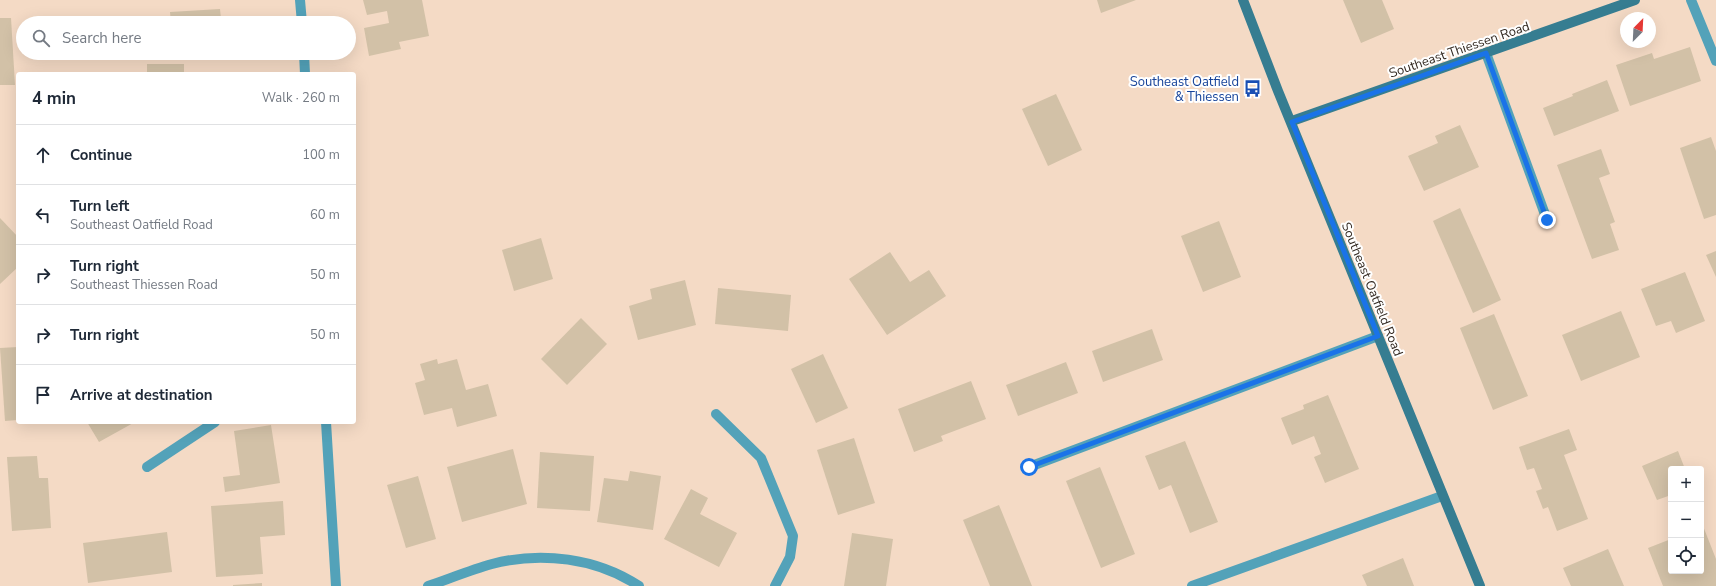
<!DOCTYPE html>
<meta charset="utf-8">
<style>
body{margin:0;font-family:"Nunito Sans",sans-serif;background:#f6f6f7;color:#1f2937}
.controls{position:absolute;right:12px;bottom:12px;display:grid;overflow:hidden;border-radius:4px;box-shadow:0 4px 16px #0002}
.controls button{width:36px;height:36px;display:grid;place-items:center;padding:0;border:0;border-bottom:1px solid #e0e1e3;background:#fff;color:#1f2937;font:20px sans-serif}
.compass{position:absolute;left:1620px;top:12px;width:36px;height:36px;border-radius:50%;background:#fff;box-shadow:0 4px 16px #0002;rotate:24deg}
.stop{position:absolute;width:12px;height:12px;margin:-9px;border:3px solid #1a73e8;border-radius:50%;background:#fff}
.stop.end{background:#1a73e8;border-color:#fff;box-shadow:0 1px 4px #0008}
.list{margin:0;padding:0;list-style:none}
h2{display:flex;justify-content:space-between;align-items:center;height:52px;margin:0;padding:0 16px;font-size:17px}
h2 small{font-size:13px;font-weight:400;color:#747a83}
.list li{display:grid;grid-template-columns:26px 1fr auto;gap:12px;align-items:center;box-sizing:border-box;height:60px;padding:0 16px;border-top:1px solid #e0e1e3}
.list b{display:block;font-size:15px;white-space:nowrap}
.list p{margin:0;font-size:13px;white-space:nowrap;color:#747a83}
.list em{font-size:13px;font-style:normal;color:#747a83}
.icon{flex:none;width:22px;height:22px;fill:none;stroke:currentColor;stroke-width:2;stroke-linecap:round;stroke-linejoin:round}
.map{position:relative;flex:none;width:1716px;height:586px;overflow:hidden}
.search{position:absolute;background:#fff;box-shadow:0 4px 16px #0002;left:16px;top:16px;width:340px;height:44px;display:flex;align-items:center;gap:10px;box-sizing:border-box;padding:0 14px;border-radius:22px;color:#747a83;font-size:15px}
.panel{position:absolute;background:#fff;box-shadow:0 4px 16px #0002;left:16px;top:72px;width:340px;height:352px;border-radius:4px}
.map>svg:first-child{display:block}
</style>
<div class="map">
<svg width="1716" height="586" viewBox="0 0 1716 586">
<rect width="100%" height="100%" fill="#f4dac5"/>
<g fill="#d2c1a7">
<polygon points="363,0 422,0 429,36 399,42 401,49 369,56 364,28 389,23 387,11 367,15"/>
<polygon points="1097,0 1136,0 1101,13"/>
<polygon points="1343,0 1382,0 1394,29 1361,43"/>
<polygon points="220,9 221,19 231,18 231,23 171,23 170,12"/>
<polygon points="0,18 11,18 15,85 0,85"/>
<polygon points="1690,47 1701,81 1630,106 1616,65 1652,53 1654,59"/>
<polygon points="173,53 188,53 189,57 173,58"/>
<rect x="147" y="64" width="37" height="10"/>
<polygon points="1607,80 1619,111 1554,136 1543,108 1573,96 1572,94"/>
<polygon points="1056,94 1082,150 1048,166 1022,109"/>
<polygon points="1460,125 1479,167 1424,191 1408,156 1438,143 1435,136"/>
<polygon points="1711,137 1716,151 1716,215 1704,219 1680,148"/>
<polygon points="1601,149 1610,174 1599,178 1615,222 1610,224 1619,250 1592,259 1557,165"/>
<polygon points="1460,208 1501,300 1473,313 1433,221"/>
<polygon points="0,218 18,237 18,267 0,284"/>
<polygon points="1219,221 1241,277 1203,292 1181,236"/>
<polygon points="541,238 553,279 514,291 502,250"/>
<polygon points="1716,251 1716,277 1706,255"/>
<polygon points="890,252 910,282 929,270 946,296 887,335 849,279"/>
<polygon points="1685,272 1705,321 1676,333 1671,321 1656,326 1641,289"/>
<polygon points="685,280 696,325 638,340 629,306 652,299 650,289"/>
<polygon points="718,288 791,295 788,331 715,324"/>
<polygon points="1621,311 1640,357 1581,381 1562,335"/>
<polygon points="1494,314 1528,396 1493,410 1460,328"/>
<polygon points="581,318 607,344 567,385 541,359"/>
<polygon points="1152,329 1163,360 1103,382 1092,351"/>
<polygon points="18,347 18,420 5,421 0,348"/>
<polygon points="823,354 848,408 816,423 791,369"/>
<polygon points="437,359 438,364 457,359 466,390 488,384 497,416 457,427 452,408 424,415 415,383 425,380 420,364"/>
<polygon points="1066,362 1078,393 1018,416 1006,385"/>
<polygon points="971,381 986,419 941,436 943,441 914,452 898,409"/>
<polygon points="1328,395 1359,469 1325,483 1314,457 1321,454 1314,436 1292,445 1281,418 1304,409 1303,405"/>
<polygon points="87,422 135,422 99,442"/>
<polygon points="271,425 280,483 225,492 223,477 240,475 234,431"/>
<polygon points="1569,429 1577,450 1564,455 1588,519 1557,531 1548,507 1543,509 1536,491 1542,489 1534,468 1527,470 1519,447"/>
<polygon points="854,438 875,503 838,515 817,450"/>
<polygon points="1185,441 1218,522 1190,533 1171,485 1159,490 1145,456"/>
<polygon points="513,449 527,504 462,522 447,467"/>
<polygon points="1678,451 1685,469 1671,469 1671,495 1657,500 1642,466"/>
<polygon points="540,452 594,456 590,511 537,508"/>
<polygon points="37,456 39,478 48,478 51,528 12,531 7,457"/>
<polygon points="1100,467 1135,554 1101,568 1066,481"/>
<polygon points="630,471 661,476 653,530 597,522 604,478 628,481"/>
<polygon points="418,476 436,539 406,548 387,485"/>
<polygon points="691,489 708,498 700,514 737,533 719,567 664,539"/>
<polygon points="283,501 285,535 260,537 263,574 216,577 211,506"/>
<polygon points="999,505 1032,586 990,586 963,520"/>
<polygon points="1703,526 1716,559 1716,586 1663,586 1648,548 1671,539 1671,571 1701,571 1701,527"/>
<polygon points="167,532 172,572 88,583 83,543"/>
<polygon points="852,533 893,539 886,586 844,586"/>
<polygon points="1608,549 1624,586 1571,586 1563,568"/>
<polygon points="1403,558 1414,586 1367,586 1362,575"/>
<polygon points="262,583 262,586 233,586 233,585"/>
</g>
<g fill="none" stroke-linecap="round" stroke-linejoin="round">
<g stroke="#53a2b9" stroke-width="10">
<polyline points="1691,0 1716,61"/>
<polyline points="1486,53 1547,220"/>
<polyline points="147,467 215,422"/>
<polyline points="1029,467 1378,336"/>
<polyline points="1192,586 1442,496"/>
</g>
<g stroke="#53a2b9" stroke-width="10">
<polyline points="300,0 302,23"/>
<polyline points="304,53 305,74"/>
<polyline points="716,414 761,458 793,536 790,557 775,586"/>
<polyline points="326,422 336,586"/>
<path d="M428,586c21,-7 42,-16 64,-22 49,-13 105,-6 147,22"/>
</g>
<g stroke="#367d91" stroke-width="10">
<polyline points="1243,0 1278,91 1480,586"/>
<polyline points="1292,121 1635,0"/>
</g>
</g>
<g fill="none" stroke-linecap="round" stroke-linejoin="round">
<polyline stroke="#1a73e8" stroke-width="5" points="1029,467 1378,336 1292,122 1486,53 1547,220"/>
</g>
<defs>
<symbol id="bus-bare" viewBox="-9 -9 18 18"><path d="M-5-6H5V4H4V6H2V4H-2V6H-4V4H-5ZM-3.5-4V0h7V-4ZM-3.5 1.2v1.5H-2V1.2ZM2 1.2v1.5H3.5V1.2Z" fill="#1a4fb4" stroke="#fff" stroke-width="2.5" paint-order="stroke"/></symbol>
</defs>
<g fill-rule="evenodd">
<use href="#bus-bare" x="1240" y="76" width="25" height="25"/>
</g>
<g text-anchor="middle" stroke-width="4" stroke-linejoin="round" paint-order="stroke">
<g font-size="13" fill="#332921" stroke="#fff">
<text transform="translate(1459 49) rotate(-19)" y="5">Southeast Thiessen Road</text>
<text transform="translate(1373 289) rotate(68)" y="5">Southeast Oatfield Road</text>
</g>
<g font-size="13" fill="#164399" stroke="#fff" text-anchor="end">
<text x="1239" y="86">Southeast Oatfield<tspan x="1239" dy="15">&amp; Thiessen</tspan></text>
</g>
</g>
</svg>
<div class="controls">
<button>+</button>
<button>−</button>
<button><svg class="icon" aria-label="locate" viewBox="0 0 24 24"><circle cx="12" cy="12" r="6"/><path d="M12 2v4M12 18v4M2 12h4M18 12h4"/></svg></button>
</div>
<svg class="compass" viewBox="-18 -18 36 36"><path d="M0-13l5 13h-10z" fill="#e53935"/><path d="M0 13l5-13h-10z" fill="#747a83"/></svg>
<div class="stop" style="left:1029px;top:467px"></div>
<div class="stop end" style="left:1547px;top:220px"></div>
<div class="search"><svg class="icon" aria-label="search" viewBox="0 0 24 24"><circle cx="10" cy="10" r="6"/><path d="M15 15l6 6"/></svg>Search here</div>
<section class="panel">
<h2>4 min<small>Walk · 260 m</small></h2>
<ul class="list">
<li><svg class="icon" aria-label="ahead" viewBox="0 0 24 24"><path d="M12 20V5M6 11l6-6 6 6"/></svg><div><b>Continue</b></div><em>100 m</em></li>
<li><svg class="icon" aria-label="left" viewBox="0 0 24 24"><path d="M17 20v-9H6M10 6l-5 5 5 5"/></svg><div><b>Turn left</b><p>Southeast Oatfield Road</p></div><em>60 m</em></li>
<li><svg class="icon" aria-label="right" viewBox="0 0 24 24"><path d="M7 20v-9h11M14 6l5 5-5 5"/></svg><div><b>Turn right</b><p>Southeast Thiessen Road</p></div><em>50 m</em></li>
<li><svg class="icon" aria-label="right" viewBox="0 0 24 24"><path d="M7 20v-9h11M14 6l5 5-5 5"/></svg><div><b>Turn right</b></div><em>50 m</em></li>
<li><svg class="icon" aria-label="arrive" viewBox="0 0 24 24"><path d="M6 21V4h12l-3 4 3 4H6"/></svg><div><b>Arrive at destination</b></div></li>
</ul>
</section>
</div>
